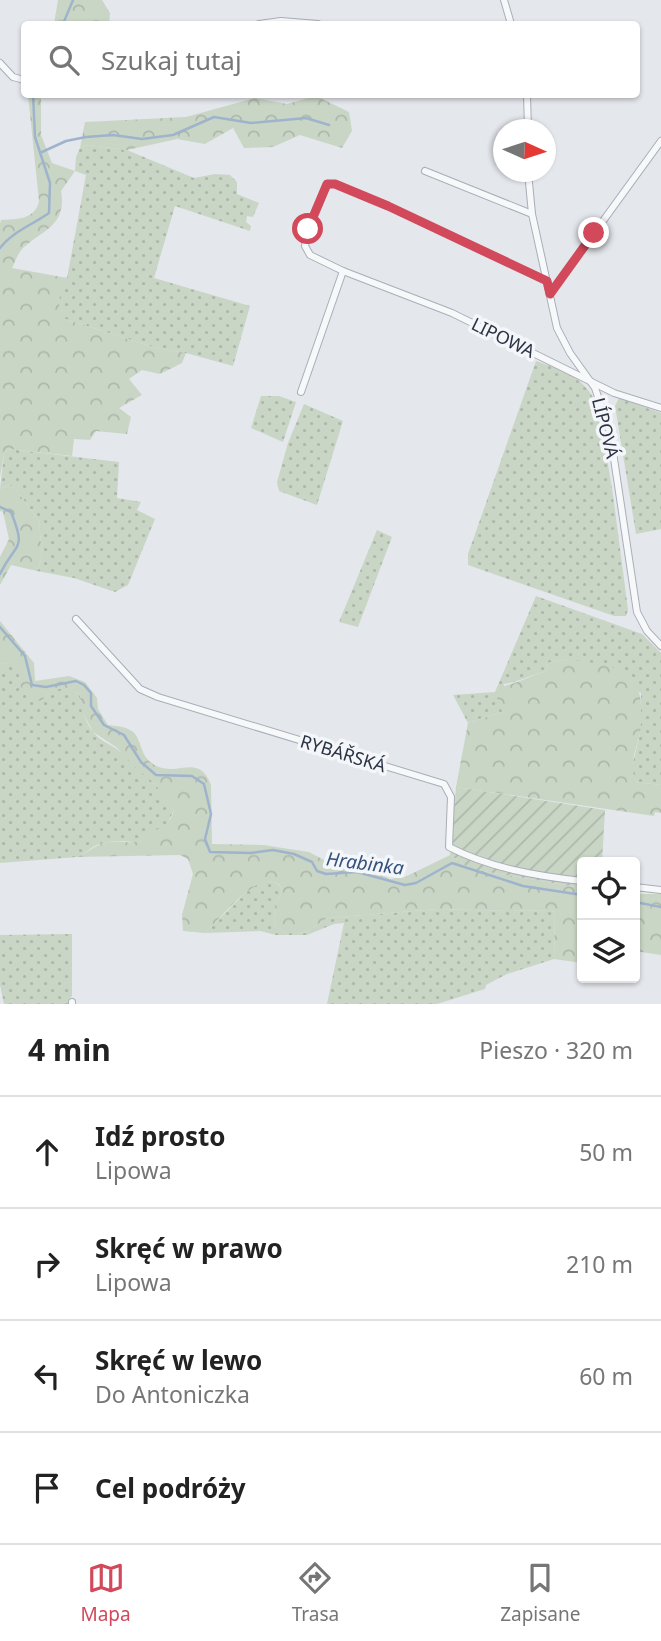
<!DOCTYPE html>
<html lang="pl">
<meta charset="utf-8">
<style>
body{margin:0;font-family:"Noto Sans",sans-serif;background:#f2f2f2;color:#222}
.controls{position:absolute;right:21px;bottom:21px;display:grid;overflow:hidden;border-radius:7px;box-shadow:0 2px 5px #0004}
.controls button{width:63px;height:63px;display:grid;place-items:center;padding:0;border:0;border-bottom:2px solid #e0e0e0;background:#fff;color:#222;font:35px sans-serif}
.compass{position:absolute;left:493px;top:119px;width:63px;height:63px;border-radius:50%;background:#fff;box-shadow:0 2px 5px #0004;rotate:93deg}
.stop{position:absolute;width:21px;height:21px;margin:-16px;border:5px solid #d1495b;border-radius:50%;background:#fff}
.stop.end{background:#d1495b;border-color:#fff;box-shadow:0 2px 7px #0008}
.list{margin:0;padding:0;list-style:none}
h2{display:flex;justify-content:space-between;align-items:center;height:91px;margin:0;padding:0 28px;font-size:30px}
h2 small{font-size:23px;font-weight:400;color:#767676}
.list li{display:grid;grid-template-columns:46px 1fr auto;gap:21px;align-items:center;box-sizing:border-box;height:112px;padding:0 28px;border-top:2px solid #e0e0e0}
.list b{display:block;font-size:26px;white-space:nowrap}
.list p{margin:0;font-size:23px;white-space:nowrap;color:#767676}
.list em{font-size:23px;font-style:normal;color:#767676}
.icon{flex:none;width:38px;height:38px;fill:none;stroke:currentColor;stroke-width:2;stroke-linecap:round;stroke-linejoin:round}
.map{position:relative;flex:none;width:661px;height:1004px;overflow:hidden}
.search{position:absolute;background:#fff;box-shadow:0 2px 5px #0004;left:21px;right:21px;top:21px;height:77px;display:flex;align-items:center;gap:18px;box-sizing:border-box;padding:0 24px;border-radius:7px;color:#767676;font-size:26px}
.sheet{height:539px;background:#fff}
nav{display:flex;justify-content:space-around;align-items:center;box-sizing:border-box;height:98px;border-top:2px solid #e0e0e0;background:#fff;font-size:19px;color:#767676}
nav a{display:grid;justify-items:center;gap:4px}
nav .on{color:#d1495b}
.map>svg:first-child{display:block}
</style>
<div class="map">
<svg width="661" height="1004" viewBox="0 0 661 1004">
<defs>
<pattern id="grass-dots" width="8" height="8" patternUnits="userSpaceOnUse" patternTransform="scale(1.75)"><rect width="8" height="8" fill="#c9d6c5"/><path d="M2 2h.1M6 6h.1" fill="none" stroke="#adb8ab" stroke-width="1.8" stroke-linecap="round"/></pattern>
<pattern id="forest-crowns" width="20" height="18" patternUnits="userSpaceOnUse" patternTransform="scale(1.75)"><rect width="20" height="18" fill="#c9d6c5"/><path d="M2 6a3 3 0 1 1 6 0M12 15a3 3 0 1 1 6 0" fill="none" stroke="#adb8ab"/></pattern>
<pattern id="garden-furrows" width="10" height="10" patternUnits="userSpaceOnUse" patternTransform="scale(1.75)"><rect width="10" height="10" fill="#c9d6c5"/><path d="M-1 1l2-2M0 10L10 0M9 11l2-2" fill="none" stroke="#adb8ab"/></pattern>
</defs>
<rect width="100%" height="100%" fill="#e4e7ec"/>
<g fill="url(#grass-dots)">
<path d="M89,145l38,5 67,28 21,-4 15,1 7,7v12l22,9 -6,14 -6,-1 -1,6 5,4 -1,5 -75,-25 -21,72 96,28 -17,60 -47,-13 -30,-5 -91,-29c-9,-13 -7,-28 -3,-42l5,1 19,-103 -11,-4 1,-14 4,-9z"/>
<path d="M536,361c30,10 50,17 63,48l14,86 15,115 -2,6h-12l-146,-51v-11z"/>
<polygon points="261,396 279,396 296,402 283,442 251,428"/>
<polygon points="619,398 661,413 661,529 636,534 615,406"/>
<polygon points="304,404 343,421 317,505 279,491 277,482 288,443"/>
<polygon points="9,449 119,462 117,498 141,502 137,510 155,519 128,585 115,592 74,578 37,571 42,556 39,521 15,488 9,485 0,489 4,453"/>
<polygon points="377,530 392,537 358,627 339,622"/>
<path d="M536,596l106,38 19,19v132l-25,-3 -5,-12 9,-36 1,-41 -74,-34 -19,4 -2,8c-15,4 -27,11 -42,13l-2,28 -34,11 -15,-28 42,-3z"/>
<path d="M15,662l4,1v16l22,22 12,-13 16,1 11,5c1,16 7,34 19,44 6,5 13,7 19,12 19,16 45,39 56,60l-7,15 -30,18c-13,-3 -27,-3 -40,2 -7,3 -12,9 -20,12l-77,6v-199z"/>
<path d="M267,881c9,1 14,2 15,12l-5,7 -3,26 13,7h11l11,-2 18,-13 111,-9 70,2 41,-1 6,2 -1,47 -47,15 -21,11 -1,4 -48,15h-110l17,-81 -10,1 -27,11h-31l-16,-4 -55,2 49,-49z"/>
<polygon points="72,934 72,996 68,1000 68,1004 4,1004 0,985 0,935"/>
</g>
<g fill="url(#forest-crowns)">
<polygon points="58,0 102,0 110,13 109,24 54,24"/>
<path d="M28,95h13v40l11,28 23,8 -14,20c6,34 -17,38 -38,57 -5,5 -8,14 -11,20l50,9 -3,27 6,15 91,29 30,5 -4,10 -22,11 -18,-4 -13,9 13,16 -23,13 12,9 -4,17 -31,-3 -6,9 -16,-1 -2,17 -63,-7 -5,4 -4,24v-253l1,-4c16,-1 34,0 38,-19z"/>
<polygon points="316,96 349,112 352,131 342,148 300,135 273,147 244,148 233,128 205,144 177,139 127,150 89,145 80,148 85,122 186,117 255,98 287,104"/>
<polygon points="9,485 15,488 39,521 42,556 37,571 11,565 0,585 0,557 9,539 3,512 0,511 0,489"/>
<path d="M0,621l34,42 1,18 34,-5 16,6 12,16 1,11 10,16c7,1 16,1 22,5 14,7 7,29 29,37 22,8 40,-13 52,18l1,59 51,1 46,7 32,17 23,-3 26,13 15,-2 45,-22 21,14 111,19v75l-28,-4 1,-47 -6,-2 -41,1 -70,-2 -111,9 -18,13 -11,2h-11l-13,-7 3,-26 5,-7c-1,-7 -2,-10 -9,-11 -21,-5 -53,37 -68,51l-22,-2 -1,-16 11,-41 -5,-15 -8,-4 -103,2c12,-5 18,-12 30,-15 12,-2 24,2 34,-1 11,-15 27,-8 33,-31l-20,-27 -15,-12 -23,-24 -23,-15 -12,-23 -1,-15 -12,-5h-15l-12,12c-22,-4 -22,-18 -23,-38l-18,1z"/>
<path d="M567,659c37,6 77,6 74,53 0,7 0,16 -1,22 -5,18 -11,31 -4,48l25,3v28l-6,-1 -1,4 -198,-29 12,-64 34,-11 -7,-20c10,-8 12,-6 22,-10 9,-3 18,-8 29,-11l2,-8z"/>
<polygon points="635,894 661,894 661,955 635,951"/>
</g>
<polygon fill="url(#garden-furrows)" points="456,787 605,810 602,862 582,862 582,888 471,869 450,855"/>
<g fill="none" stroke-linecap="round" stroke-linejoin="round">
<g stroke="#9fb4cc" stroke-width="2.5">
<polyline points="63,24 73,0"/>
<polyline points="42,152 66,141 86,137 113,135 142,139 173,135 214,117 251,123 306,118 329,125"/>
<path d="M0,248c12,-16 32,-23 49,-35l1,-30 -15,-46 -2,-43"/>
<path d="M0,507l11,5c16,40 5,29 -11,62"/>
<polyline points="0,627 25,656 32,685 46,687 76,681 84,685 91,693 91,706 104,725 124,735 141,762 156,775 192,776 204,784 211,814 205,839 210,852 251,853 273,850 294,854 312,862 317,871 326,874 357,872 405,885 416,883 452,863 523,886 582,895"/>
<polyline points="635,902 661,907"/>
</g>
<defs>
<g id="minor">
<polyline points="504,0 511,24"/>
<polyline points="259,24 281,21 318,24"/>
<polyline points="0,63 13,77 24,80"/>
<polyline points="527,94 528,130"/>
<polyline points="425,171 532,214"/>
<polyline points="528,172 532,214 557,328 570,353 595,388 610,432 637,612 647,631 661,646"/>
<polyline points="547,281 388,206 335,184 327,184 308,229 305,246 310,255 343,271 452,313 614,393 661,408"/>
<polyline points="550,294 661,141"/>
<polyline points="301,392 343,271"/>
<path d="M76,619l64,70 18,8 286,87 7,13 -2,50c41,21 87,29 133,34"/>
<polyline points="635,887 661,890"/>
<polyline points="72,1004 72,1002"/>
</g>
</defs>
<use href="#minor" stroke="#a9aeb7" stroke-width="8"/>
<use href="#minor" stroke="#f7f8fa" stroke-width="6"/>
</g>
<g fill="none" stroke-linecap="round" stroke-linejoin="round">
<polyline stroke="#d1495b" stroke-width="9" points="308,229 327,184 335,184 388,206 547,281 550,294 594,233"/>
</g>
<g text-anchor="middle" stroke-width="7" stroke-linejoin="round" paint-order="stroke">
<g font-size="18" fill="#2b3445" stroke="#f4f6f9">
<text transform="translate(503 338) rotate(26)" y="6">LIPOWA</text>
<text transform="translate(605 428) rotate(76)" y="6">LÍPOVÁ</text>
<text transform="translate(343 754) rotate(17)" y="6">RYBÁŘSKÁ</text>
</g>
<g font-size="19" font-style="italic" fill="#34527a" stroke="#f4f6f9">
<text transform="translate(365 863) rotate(7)" y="7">Hrabinka</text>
</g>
</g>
</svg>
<div class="controls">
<button><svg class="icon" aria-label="locate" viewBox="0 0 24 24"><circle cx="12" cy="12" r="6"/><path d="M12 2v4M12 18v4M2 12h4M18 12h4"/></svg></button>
<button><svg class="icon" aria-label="layers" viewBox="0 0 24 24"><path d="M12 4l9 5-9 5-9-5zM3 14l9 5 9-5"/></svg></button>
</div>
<svg class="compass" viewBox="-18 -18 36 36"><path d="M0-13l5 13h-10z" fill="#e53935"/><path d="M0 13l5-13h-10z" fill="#767676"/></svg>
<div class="stop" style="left:308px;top:229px"></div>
<div class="stop end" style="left:594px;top:233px"></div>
<div class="search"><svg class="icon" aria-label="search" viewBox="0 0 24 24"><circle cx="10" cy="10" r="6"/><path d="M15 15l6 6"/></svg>Szukaj tutaj</div>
</div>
<section class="sheet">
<h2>4 min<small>Pieszo · 320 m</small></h2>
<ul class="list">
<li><svg class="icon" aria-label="ahead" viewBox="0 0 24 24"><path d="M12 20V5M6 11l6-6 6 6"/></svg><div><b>Idź prosto</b><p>Lipowa</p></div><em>50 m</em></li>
<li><svg class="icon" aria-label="right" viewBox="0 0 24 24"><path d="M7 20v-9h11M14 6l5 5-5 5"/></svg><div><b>Skręć w prawo</b><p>Lipowa</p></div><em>210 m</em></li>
<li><svg class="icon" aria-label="left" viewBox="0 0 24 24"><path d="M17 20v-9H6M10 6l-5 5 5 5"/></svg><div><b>Skręć w lewo</b><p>Do Antoniczka</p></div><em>60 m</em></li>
<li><svg class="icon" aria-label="arrive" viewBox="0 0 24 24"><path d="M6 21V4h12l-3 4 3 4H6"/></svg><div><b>Cel podróży</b></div></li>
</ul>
</section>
<nav>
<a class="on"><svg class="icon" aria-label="map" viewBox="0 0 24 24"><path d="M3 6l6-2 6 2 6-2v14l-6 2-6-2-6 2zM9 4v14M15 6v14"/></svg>Mapa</a>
<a><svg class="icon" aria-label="directions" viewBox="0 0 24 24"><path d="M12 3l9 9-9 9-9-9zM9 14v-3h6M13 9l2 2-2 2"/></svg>Trasa</a>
<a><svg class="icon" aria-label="saved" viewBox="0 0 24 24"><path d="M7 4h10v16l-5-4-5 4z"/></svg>Zapisane</a>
</nav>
